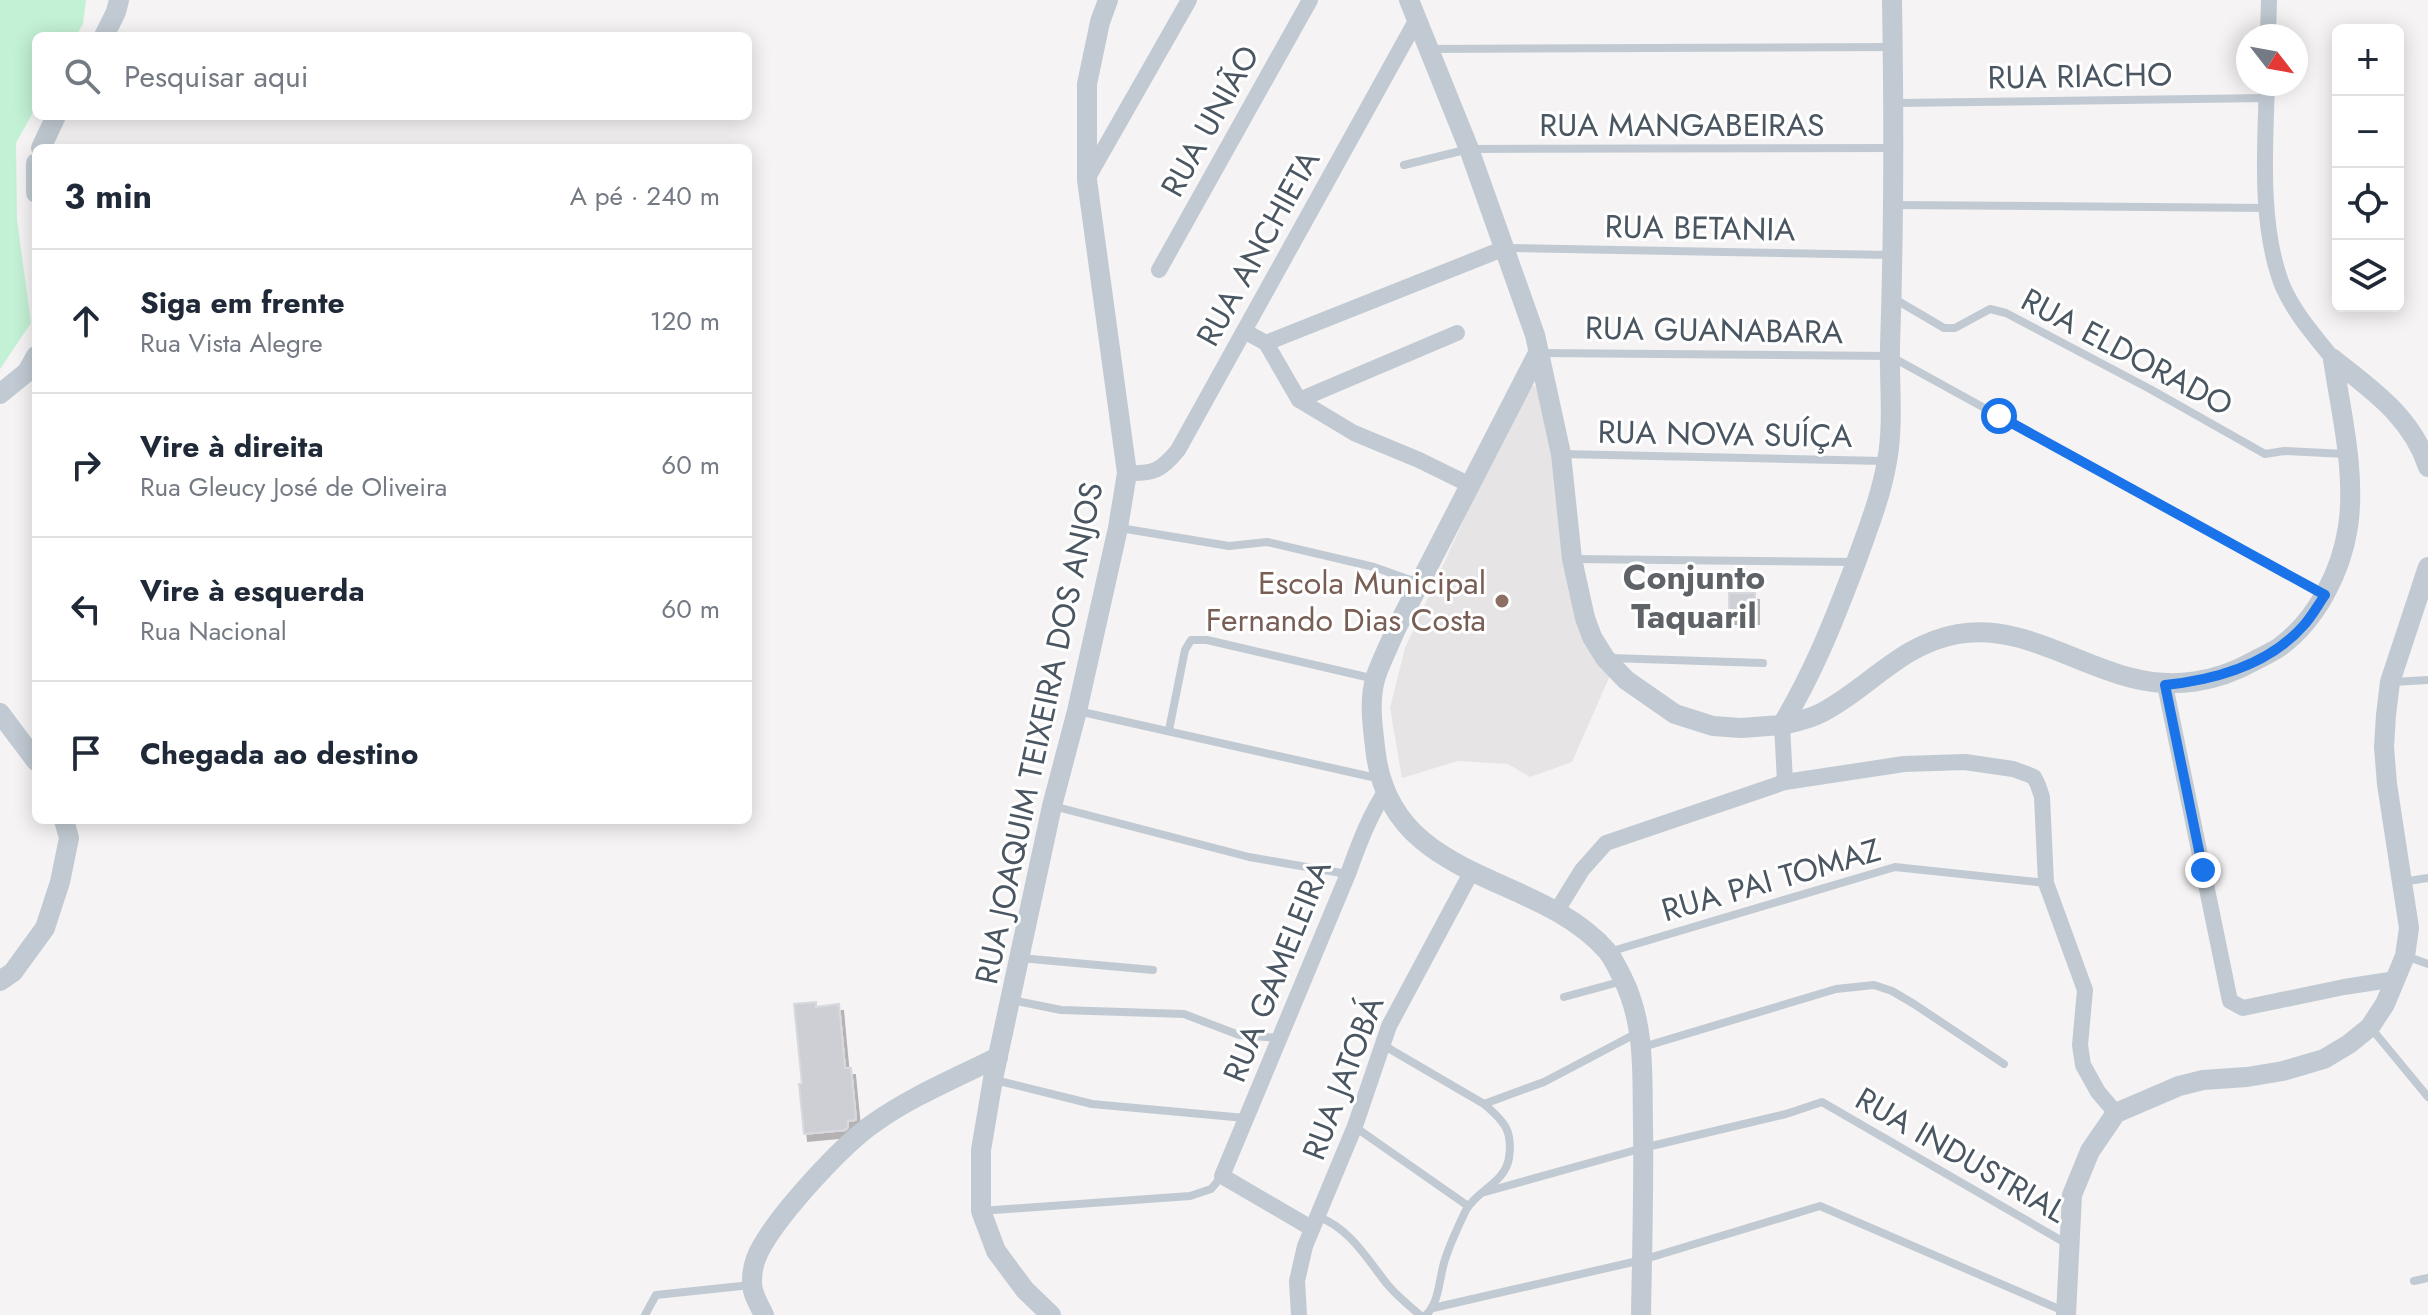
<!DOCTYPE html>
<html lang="pt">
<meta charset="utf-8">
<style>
body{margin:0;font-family:Jost,sans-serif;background:#f2f2f3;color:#1f2937}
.controls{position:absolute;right:24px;top:24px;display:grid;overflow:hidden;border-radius:12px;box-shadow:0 4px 20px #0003}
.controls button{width:72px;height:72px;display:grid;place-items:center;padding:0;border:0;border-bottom:2px solid #e0e1e3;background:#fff;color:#1f2937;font:40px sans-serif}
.compass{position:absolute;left:2236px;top:24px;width:72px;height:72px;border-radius:50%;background:#fff;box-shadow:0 4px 20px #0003;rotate:121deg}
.stop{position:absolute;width:24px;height:24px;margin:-18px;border:6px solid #1a73e8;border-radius:50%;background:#fff}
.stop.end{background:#1a73e8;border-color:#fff;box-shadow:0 2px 8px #0008}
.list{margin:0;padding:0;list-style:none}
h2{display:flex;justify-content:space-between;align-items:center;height:104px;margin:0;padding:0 32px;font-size:34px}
h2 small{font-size:26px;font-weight:400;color:#747a83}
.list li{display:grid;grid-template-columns:52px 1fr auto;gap:24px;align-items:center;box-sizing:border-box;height:144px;padding:0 32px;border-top:2px solid #e0e1e3}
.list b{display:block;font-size:30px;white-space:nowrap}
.list p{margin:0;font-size:26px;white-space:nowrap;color:#747a83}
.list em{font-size:26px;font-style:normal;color:#747a83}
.icon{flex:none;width:44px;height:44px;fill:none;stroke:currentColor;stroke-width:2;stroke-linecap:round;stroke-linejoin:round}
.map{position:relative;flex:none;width:2428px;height:1315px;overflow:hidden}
.search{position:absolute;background:#fff;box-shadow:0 4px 20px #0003;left:32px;top:32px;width:720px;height:88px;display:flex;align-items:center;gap:20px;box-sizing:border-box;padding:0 28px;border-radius:12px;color:#747a83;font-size:30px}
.panel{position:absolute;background:#fff;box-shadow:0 4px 20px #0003;left:32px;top:144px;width:720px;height:680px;border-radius:12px}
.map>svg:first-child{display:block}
</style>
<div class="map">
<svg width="2428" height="1315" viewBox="0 0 2428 1315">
<defs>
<filter id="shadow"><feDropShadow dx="4" dy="7" stdDeviation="0" flood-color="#0004"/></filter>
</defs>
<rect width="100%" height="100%" fill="#f5f3f3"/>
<polygon fill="#e6e4e5" points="1527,382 1543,390 1569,568 1612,671 1572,762 1530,777 1508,764 1458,761 1402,778 1390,708 1405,648"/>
<polygon fill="#c3f1d5" points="0,0 86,0 83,24 76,36 36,36 36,107 16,143 17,220 31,323 0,369"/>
<g fill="#cdcfd5" stroke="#d7d9de" stroke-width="2" filter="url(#shadow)">
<rect x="1729" y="593" width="26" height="24"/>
<polygon points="816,1002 816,1007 839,1004 845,1068 851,1068 856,1120 848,1121 848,1127 845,1130 804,1134 799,1084 802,1084 794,1004"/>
</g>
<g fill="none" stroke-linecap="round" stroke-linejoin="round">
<g stroke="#c1cad2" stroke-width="8">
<polyline points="1429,49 1892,47"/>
<polyline points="1895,103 2267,98"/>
<polyline points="1404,165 1469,149 1894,148"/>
<polyline points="1895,205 2266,208"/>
<polyline points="1506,248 1892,255"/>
<polyline points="1893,298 1944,328 1955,328 1990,309 2006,313 2150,389 2265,454 2284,451 2345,454"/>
<polyline points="1539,353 1890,356 2324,595"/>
<polyline points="1562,454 1884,461"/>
<polyline points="1120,528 1229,546 1267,542 1374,567 1419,583"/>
<polyline points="1573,559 1855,562"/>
<polyline points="1610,658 1763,663"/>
<polyline points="2393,682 2428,680"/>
<polyline points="1078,711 1381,779"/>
<polyline points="1169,730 1185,650 1191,640 1207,640 1375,679"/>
<polyline points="1053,806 1249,857 1347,874"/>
<polyline points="2402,882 2428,878"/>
<polyline points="1609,952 1895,867 2046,883"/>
<polyline points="2406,956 2428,964"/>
<polyline points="1020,958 1153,970"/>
<polyline points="1564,997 1623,981"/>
<polyline points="1012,1000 1061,1010 1184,1014 1239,1035 1279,1038"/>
<polyline points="2371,1028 2428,1097"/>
<polyline points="1383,1045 1484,1104"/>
<polyline points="1643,1047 1836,989 1874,985 1892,991 1914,1004 2004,1064"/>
<polyline points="995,1080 1092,1104 1245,1118"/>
<polyline points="1355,1127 1468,1206"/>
<polyline points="1485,1192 1643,1148 1786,1114 1822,1102 2069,1245"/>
<polyline points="981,1211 1190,1196 1211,1189 1222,1176"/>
<path d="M1318,1217c31,10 50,43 69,67 10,12 21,21 33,31"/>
<polyline points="2414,1281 2428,1278"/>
<polyline points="1433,1308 1642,1260 1820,1206 2066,1312"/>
<polyline points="645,1315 656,1295 751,1285"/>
<path d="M1426,1315c13,-12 13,-35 18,-52 5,-18 14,-36 22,-53 11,-20 39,-27 43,-52 4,-28 -5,-37 -25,-54l60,-22 95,-50"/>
</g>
<g stroke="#c1cad2" stroke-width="16">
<polyline points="2268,36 2269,0"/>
<path d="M2267,84c-2,63 -8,144 16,203 12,27 32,49 50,72"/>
<polyline points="1087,179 1189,0"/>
<polyline points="1159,270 1310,0"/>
<polyline points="1244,331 1266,343 1299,400 1354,433 1419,460 1470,485"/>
<polyline points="1266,343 1505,248"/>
<polyline points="1299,400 1457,333"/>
<path d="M1127,473c26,1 34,-2 51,-23l238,-429"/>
<polyline points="2165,685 2230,1001 2243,1008 2344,987 2396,979"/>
<polyline points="1782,725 1785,782"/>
<polyline points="1556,912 1582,870 1606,843 1785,782 1904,764 1965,762 2013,769 2027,774 2034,777 2038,785 2042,797 2046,883 2085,990 2080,1045 2083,1065 2098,1092 2116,1113"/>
<path d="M1311,1228l-89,-52 126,-302c11,-30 21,-58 39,-85"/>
<polyline points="1299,1315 1297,1281 1305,1246 1355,1126 1389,1026 1472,871"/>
</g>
<g stroke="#c1cad2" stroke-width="20">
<path d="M1409,0l60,149 66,186 26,119 11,105 13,59 7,19 13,21 21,22 49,34 38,12 28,2 41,-3c32,-54 51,-102 73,-160 12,-34 26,-68 32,-104 7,-38 2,-77 3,-115 4,-116 4,-231 2,-346"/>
<polyline points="104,36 116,12 119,0"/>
<polyline points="41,148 56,116"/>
<polyline points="36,163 36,193"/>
<path d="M1538,353l-143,278c-6,15 -14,30 -19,45 -8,25 -3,53 0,79 18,129 161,116 231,196 6,7 11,18 15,26 24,47 20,99 21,149 1,63 -1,126 -2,189"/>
<path d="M2333,359c39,31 79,58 95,108"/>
<polyline points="0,394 27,372 36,356"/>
<polyline points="0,713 36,761"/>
<path d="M1782,725c15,-3 28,-6 41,-13 47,-25 78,-68 135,-78 61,-11 117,30 174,44 42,11 85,4 122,-17 9,-5 19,-9 27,-15 36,-27 60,-74 67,-119 8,-55 -7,-114 -15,-168"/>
<polyline points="0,981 13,972 45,928 60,882 69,838 64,820"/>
<path d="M764,1315c-5,-10 -13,-23 -12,-34 0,-12 4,-25 10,-35 20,-35 79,-100 112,-123 38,-27 82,-45 124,-66"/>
<polyline points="1051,1315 1025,1290 996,1251 981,1211 981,1150 993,1079 1052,806 1077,711 1118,528 1127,473 1087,180 1087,84 1100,22 1108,0"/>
<polyline points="2066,1315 2072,1195 2090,1151 2116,1113 2179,1086 2203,1080 2247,1077 2283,1071 2324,1059 2349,1044 2370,1027 2385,1004 2405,956 2409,928 2387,784 2384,747 2386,715 2390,682 2428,567"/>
</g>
</g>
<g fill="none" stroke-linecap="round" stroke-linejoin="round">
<path stroke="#1a73e8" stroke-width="10" d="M1999,416l326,179c-7,10 -13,21 -21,30 -35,40 -90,55 -139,60l38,185"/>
</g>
<circle fill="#8d6e63" stroke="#fff" stroke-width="3" cx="1502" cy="601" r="8"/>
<g text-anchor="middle" stroke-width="6" stroke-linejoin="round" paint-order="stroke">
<g font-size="32" fill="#4a5661" stroke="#fff">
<text transform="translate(2080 76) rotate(-1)" y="11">RUA RIACHO</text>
<text transform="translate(1210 121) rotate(-61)" y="11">RUA UNIÃO</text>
<text x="1682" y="136">RUA MANGABEIRAS</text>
<text transform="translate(1700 228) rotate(1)" y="11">RUA BETANIA</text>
<text transform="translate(1258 248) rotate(-61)" y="11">RUA ANCHIETA</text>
<text transform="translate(1714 330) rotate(1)" y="11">RUA GUANABARA</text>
<text transform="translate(2127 352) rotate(28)" y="11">RUA ELDORADO</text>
<text transform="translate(1725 434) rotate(1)" y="11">RUA NOVA SUÍÇA</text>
<text transform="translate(1039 733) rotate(-78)" y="11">RUA JOAQUIM TEIXEIRA DOS ANJOS</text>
<text transform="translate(1771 880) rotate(-16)" y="11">RUA PAI TOMAZ</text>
<text transform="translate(1277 971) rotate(-68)" y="11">RUA GAMELEIRA</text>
<text transform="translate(1343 1078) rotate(-69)" y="11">RUA JATOBÁ</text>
<text transform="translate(1961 1155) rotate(30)" y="11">RUA INDUSTRIAL</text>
</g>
<g font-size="32" fill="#785e54" stroke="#fff" text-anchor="end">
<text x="1486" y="594">Escola Municipal<tspan x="1486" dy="37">Fernando Dias Costa</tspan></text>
</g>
<g font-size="34" font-weight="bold" fill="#5f6368" stroke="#fff">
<text x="1694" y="589">Conjunto<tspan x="1694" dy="39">Taquaril</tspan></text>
</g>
</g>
</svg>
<div class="controls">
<button>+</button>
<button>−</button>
<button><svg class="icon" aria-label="locate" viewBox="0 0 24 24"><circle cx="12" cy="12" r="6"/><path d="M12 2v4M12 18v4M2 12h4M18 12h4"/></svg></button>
<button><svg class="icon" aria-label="layers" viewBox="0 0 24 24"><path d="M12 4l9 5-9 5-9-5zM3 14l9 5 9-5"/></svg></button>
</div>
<svg class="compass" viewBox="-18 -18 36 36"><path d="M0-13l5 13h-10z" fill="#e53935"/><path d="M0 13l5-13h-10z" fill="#747a83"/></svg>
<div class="stop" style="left:1999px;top:416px"></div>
<div class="stop end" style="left:2203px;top:870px"></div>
<div class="search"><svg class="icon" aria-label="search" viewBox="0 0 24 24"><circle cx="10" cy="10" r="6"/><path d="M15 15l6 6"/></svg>Pesquisar aqui</div>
<section class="panel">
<h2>3 min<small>A pé · 240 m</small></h2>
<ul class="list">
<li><svg class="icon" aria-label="ahead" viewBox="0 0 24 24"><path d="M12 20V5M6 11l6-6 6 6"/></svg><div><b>Siga em frente</b><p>Rua Vista Alegre</p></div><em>120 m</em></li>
<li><svg class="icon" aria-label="right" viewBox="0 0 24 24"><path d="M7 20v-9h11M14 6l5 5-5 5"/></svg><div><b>Vire à direita</b><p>Rua Gleucy José de Oliveira</p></div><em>60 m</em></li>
<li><svg class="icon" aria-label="left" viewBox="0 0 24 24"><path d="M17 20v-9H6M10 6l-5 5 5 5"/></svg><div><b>Vire à esquerda</b><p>Rua Nacional</p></div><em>60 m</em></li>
<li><svg class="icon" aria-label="arrive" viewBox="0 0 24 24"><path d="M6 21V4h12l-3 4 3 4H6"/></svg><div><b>Chegada ao destino</b></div></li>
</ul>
</section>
</div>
